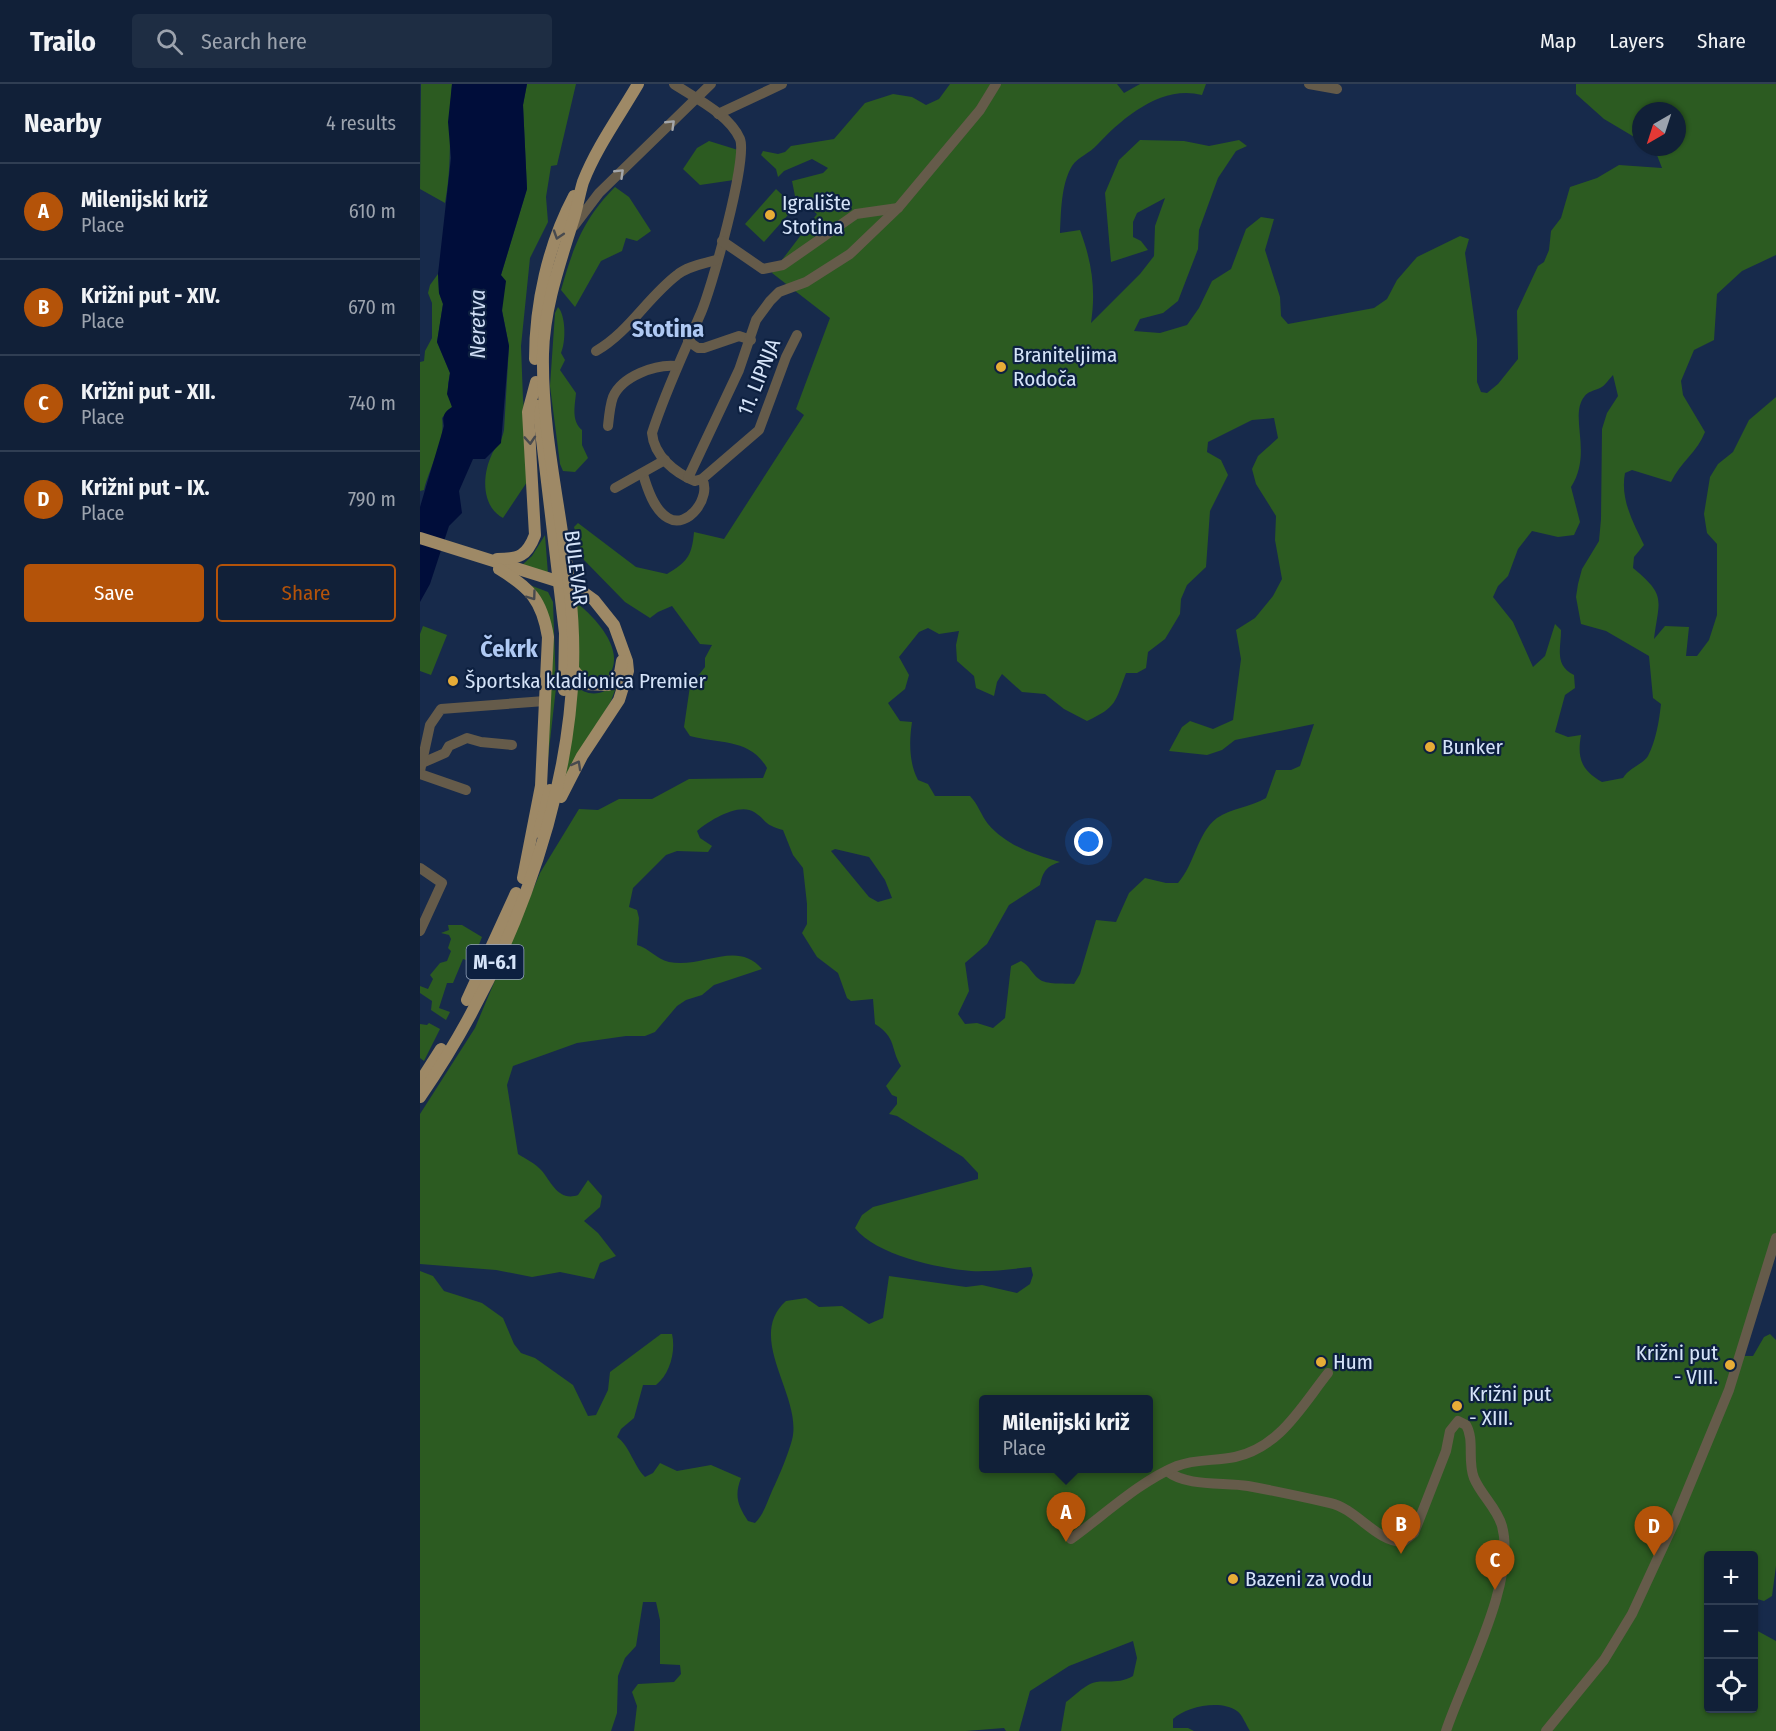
<!DOCTYPE html>
<meta charset="utf-8">
<style>
body{margin:0;font-family:"Fira Sans Condensed",sans-serif;background:#1e2d43;color:#f1f3f6}
.controls{position:absolute;right:18px;bottom:18px;display:grid;overflow:hidden;border-radius:6px;box-shadow:0 2px 4px #0004}
.controls button{width:54px;height:54px;display:grid;place-items:center;padding:0;border:0;border-bottom:2px solid #303e53;background:#112038;color:#f1f3f6;font:30px sans-serif}
.compass{position:absolute;left:1212px;top:18px;width:54px;height:54px;border-radius:50%;background:#112038;box-shadow:0 2px 4px #0004;rotate:219deg}
.you{position:absolute;left:669px;top:758px;width:21px;height:21px;margin:-15px;border:4px solid #fff;border-radius:50%;background:#1a73e8;box-shadow:0 0 0 9px #1a73e833}
.badge{display:grid;place-items:center;width:39px;height:39px;border-radius:50%;background:#b45309;color:#fff;font-size:20px;font-weight:700}
.pin{position:absolute;translate:-50% -50px;filter:drop-shadow(0 2px 3px #0008)}
.pin::after{content:'';position:absolute;top:32px;width:21px;height:18px;background:inherit;clip-path:polygon(0 0,100% 0,50% 100%)}
.popup{position:absolute;left:559px;top:1311px;width:174px;height:78px;box-sizing:border-box;display:grid;place-content:center;border-radius:6px;background:#112038;filter:drop-shadow(0 2px 4px #0005);font-size:20px;white-space:nowrap;color:#9ca3ae}
.popup b{font-size:22px;color:#f1f3f6}
.popup::after{content:'';position:absolute;left:50%;top:100%;margin-left:-12px;border:12px solid transparent;border-top-color:#112038}
.list{margin:0;padding:0;list-style:none}
h2{display:flex;justify-content:space-between;align-items:center;height:78px;margin:0;padding:0 24px;font-size:26px}
h2 small{font-size:20px;font-weight:400;color:#9ca3ae}
.list li{display:grid;grid-template-columns:39px 1fr auto;gap:18px;align-items:center;box-sizing:border-box;height:96px;padding:0 24px;border-top:2px solid #303e53}
.list b{display:block;font-size:22px;white-space:nowrap}
.list p{margin:0;font-size:20px;white-space:nowrap;color:#9ca3ae}
.list em{font-size:20px;font-style:normal;color:#9ca3ae}
.actions{display:flex;gap:12px;padding:18px 24px}
.actions a{flex:1;padding:14px 0;border:2px solid #b45309;border-radius:6px;text-align:center;font-size:21px;color:#b45309}
.actions .main{background:#b45309;color:#fff}
.icon{flex:none;width:33px;height:33px;fill:none;stroke:currentColor;stroke-width:2;stroke-linecap:round;stroke-linejoin:round}
.map{position:relative;flex:none;width:1356px;height:1647px;overflow:hidden}
header{display:flex;align-items:center;gap:36px;box-sizing:border-box;height:84px;padding:0 30px;background:#112038;border-bottom:2px solid #303e53}
header strong{font-size:28px}
nav{display:flex;gap:33px;margin-inline-start:auto;font-size:21px}
.search{width:420px;height:54px;background:#1e2d43;display:flex;align-items:center;gap:15px;box-sizing:border-box;padding:0 21px;border-radius:6px;color:#9ca3ae;font-size:22px}
main{display:flex}
aside{flex:1;background:#112038}
.map>svg:first-child{display:block}
</style>
<header>
<strong>Trailo</strong>
<div class="search"><svg class="icon" aria-label="search" viewBox="0 0 24 24"><circle cx="10" cy="10" r="6"/><path d="M15 15l6 6"/></svg>Search here</div>
<nav><a>Map</a><a>Layers</a><a>Share</a></nav>
</header>
<main>
<aside>
<h2>Nearby<small>4 results</small></h2>
<ul class="list">
<li><span class="badge">A</span><div><b>Milenijski križ</b><p>Place</p></div><em>610 m</em></li>
<li><span class="badge">B</span><div><b>Križni put - XIV.</b><p>Place</p></div><em>670 m</em></li>
<li><span class="badge">C</span><div><b>Križni put - XII.</b><p>Place</p></div><em>740 m</em></li>
<li><span class="badge">D</span><div><b>Križni put - IX.</b><p>Place</p></div><em>790 m</em></li>
</ul>
<div class="actions"><a class="main">Save</a><a>Share</a></div>
</aside>
<div class="map">
<svg width="1356" height="1647" viewBox="0 0 1356 1647">
<rect width="100%" height="100%" fill="#172a4b"/>
<g fill="#2c5b21" fill-rule="evenodd">
<path d="M1,0h31c-4,41 1,78 -7,119l-25,-14z"/>
<path d="M107,0h49l-19,81 -6,1 -5,31 2,25 -18,36 -9,88 2,53 8,77 -28,42c-22,-12 -21,-43 -11,-64 5,-10 9,-10 12,-24l5,-84 -7,-36 -1,-35 26,-86 -4,-84z"/>
<path d="M530,0h167l7,9 16,-9h66l-4,11c-40,-11 -80,23 -105,50 -7,8 -19,12 -25,21 -11,18 -11,47 -12,67l20,-3c12,32 16,60 11,93l49,-49 14,-18 1,-30 10,-28 -28,15 -4,9v15l8,4 7,9 -37,12 -6,-69 14,-33 21,-20 44,1 25,5 30,-6 8,6 -11,5 -18,27 -19,52 -1,19 -20,52 -15,12 -23,6 -6,12 26,2 27,-8 12,-17 13,-27 19,-12 15,-40 15,-12 13,2 -9,31 15,47 1,19 7,8 86,-16 13,-9 10,-19 20,-23 43,-21 9,3 -4,14 12,86v43l4,10 6,1 11,-9 20,-25 -1,-48 21,-45 6,-4 5,-12 2,-19 10,-13 9,-31 27,-9 22,-13 43,3 -7,-18 -4,-3h26v-36h-36v30l-37,-22 -28,-25v-10h200v171l-34,16 -25,23 -3,46 -20,10 -13,31 2,14 22,37c-7,19 -25,31 -34,50l-39,-12 -7,3c-5,26 8,49 19,72l-10,12 -1,11c34,28 26,31 21,71l11,-13 24,1 -3,29h11l12,-16 8,-25v-71l-10,-11 -3,-19 6,-37 8,-13 15,-12 16,-32 27,-23v841l-36,118h13l11,-19 6,-3 6,6v226l-4,30 -8,5 -10,-3v-42h-46v152h46v-79l22,12v90h-526c-4,-6 -8,-17 -13,-20 -17,-12 -51,-4 -64,8v9h15l6,3h-133l5,-29c8,-6 16,-14 24,-18 11,-6 25,2 43,-8l4,-18 -4,-17 -64,25 -39,25 -11,40h-13l-2,-3 -38,3h-332l3,-25 -5,-14 6,-8 36,-2 7,-8 -1,-9 -20,-1v-44l-4,-18h-13l-7,44 -11,12 -7,18 -1,37 -6,18h-191v-460l13,5 11,15 38,12 21,15 11,26 7,9 14,5 38,27 15,31 8,-1 12,-25 2,-18 51,-38h11c4,17 -2,40 -16,51h-13l-9,33 -13,11 -4,8c12,8 17,29 28,40l8,-4 7,-10 17,8 34,-6 30,13c-7,18 -3,28 7,43l7,2c9,-9 12,-21 17,-32 6,-12 19,-43 21,-56 6,-43 -47,-98 -7,-134l20,-3 13,9 23,-1 27,18 14,-6 6,-42 77,11 16,-2 35,8 13,-9 3,-9 -2,-8c-20,2 -40,5 -60,4 -34,-3 -95,-16 -116,-43l7,-13 11,-8 105,-28v-6l-15,-16 -66,-41 -8,-2 8,-10v-7l-5,-2 -6,-9 15,-20c-11,-18 -4,-28 -26,-42l-2,-25 -22,2 -4,-3 -9,-25 -21,-16 -15,-24 5,-9v-20l-4,-36 -10,-13 -10,-25c-21,-6 -15,-9 -29,-18 -15,-10 -46,9 -57,19l3,7 12,8 -4,6 -31,-1 -11,4 -33,33 -4,19 8,3 2,8 -2,27c12,3 19,14 32,17 33,7 68,-23 93,7l-48,16 -12,10 -16,5 -9,6 -22,26 -10,4h-19l-49,7 -64,23 -6,19 11,69c8,5 18,10 24,17 9,11 17,31 36,24l10,-15 14,16 -2,11 -16,14 14,12 18,23 -16,7 -6,16 -34,-7 -28,5 -36,-7 -76,-6v-150l55,-86 65,-155 39,-64 19,1 21,-11h33l37,-20 74,-1 4,-10c-17,-30 -48,-24 -77,-32l-6,-9 6,-41 15,-19v-9l7,-13 -12,-1 -28,-38 -14,6 -8,6 -25,-16 -41,-42 -10,-33 4,-4 58,44 31,7c20,-12 25,-18 27,-42l30,7 80,-124 -8,-6 34,-91 -58,-45 45,-59 -22,-18 -3,-15 31,-8 5,-5 -16,-9 -28,12 -6,6 -2,-8 -15,-14 2,-4 15,3 7,-2 6,-6 43,-7 31,-36 28,-9 19,3 14,8 13,-6zM1193,291l5,21 -11,17 -5,16 -1,90 -2,22 -17,28 -4,15 -2,13 5,27 25,7 43,25 4,42 8,6c-2,18 -5,36 -13,52 -5,8 -19,12 -25,22l-21,4c-21,-12 -25,-24 -21,-47l-13,2 -13,-5 10,-37 10,-7 -1,-13c-20,-10 -13,-26 -13,-45l-6,-6 -10,32 -12,11 -20,-45 -20,-25 5,-11 10,-10 10,-27 14,-18 26,6 16,-2 6,-13 -9,-35c22,-34 -2,-70 13,-90 4,-6 10,-6 16,-9 5,-2 9,-9 13,-13zM854,334l4,20 -20,18 -6,13 4,15 20,32 -1,24 7,39 -9,17 -18,22 -19,12 5,29 -8,61 -20,9 -23,-8 -8,6 -13,24 38,4 15,-5 13,-10 79,-16 -14,42 -9,4h-15l-10,28c-15,9 -35,10 -49,20 -20,15 -22,46 -39,65h-12l-21,-5 -16,15 -13,29 -20,-2 -16,54 -6,10c-10,-1 -28,1 -35,-5 -8,-6 -9,-13 -18,-18l-10,5 -6,52 -12,10 -16,-5 -12,1 -7,-10 11,-23 -4,-28 22,-19 22,-39 31,-20c3,-14 7,-19 20,-23 -27,-8 -53,-16 -72,-38 -7,-9 -10,-20 -18,-28h-35l-7,-12 -10,-4c-9,-17 -9,-38 -6,-58l-12,-1 -12,-18 17,-14 4,-14 -10,-18 20,-25 9,-4 11,6 20,-3 -3,14 1,16 17,15 2,12 18,8 3,-14 5,-8 20,18 23,2 19,15 23,12c30,-14 28,-19 39,-48h11l9,-5 2,-16 17,-13 15,-25 1,-15 6,-14 19,-18 4,-56 18,-36 -7,-15 -14,-8 1,-10 44,-22zM415,765l34,8 16,23 7,18 -14,4 -9,-5 -38,-46zM564,1316h164v68h-164z"/>
<polygon points="289,57 318,66 314,96 280,101 263,85 277,64"/>
<path d="M195,103l14,10 22,34 -14,10 -11,-3 -4,13 -21,10 -26,46 -14,-17c12,-42 22,-71 54,-103z"/>
<polygon points="356,105 375,123 344,158 325,140"/>
<path d="M18,190l1,19 4,11 -6,38 13,31 -2,11 4,23 -10,11c4,23 -13,50 -18,72l-4,1v-129l4,-1 1,-10 7,-13v-35l-4,-10 2,-8z"/>
<path d="M138,223c8,9 8,35 3,46l4,7 -5,10 16,23c-1,12 -5,28 6,37v15l6,13 -13,14 -12,-1 -3,-7 -10,-78 5,-73z"/>
<polygon points="125,451 128,490 101,482 112,472"/>
<polygon points="107,500 128,508 133,518 136,604 125,701 129,554"/>
<path d="M154,517c24,17 61,60 25,83l-20,-10z"/>
<polygon points="3,542 27,551 11,591 0,587 0,550"/>
<path d="M198,598l-7,19 -47,79 11,-95c14,14 30,9 43,-3z"/>
<polygon points="28,841 42,841 62,853 52,878 43,875 33,899 27,899 19,924 30,928 26,936 11,926 12,917 0,909 0,902 8,905 13,895 10,891 20,879 27,877 31,867 28,864 31,855 29,851 21,849 29,846"/>
<polygon points="9,939 20,945 4,977 0,974 0,940 7,941"/>
</g>
<path fill="#000d3a" d="M32,0h75l-4,21 4,84 -26,86 5,6 -4,30 7,35 -8,97 -16,16h-12l-14,32 3,22 -13,13 -19,58 -10,18v-95l24,-81c-2,-10 0,-14 8,-19l-5,-13 3,-21 -13,-31 6,-38 -4,-11 -1,-19 13,-116 -3,-36z"/>
<g fill="none" stroke-linecap="round" stroke-linejoin="round">
<g stroke="#655b4a" stroke-width="10">
<path d="M254,0c21,14 55,30 66,55 8,20 -29,152 -40,176 -17,40 -35,77 -48,118 2,23 23,40 43,48l7,-2 57,-49 27,-73 11,-22"/>
<polyline points="889,0 917,5"/>
<polyline points="298,30 362,0"/>
<polyline points="154,142 179,109 291,0"/>
<polyline points="302,157 343,185 363,181 436,130 478,124"/>
<polyline points="268,257 278,264 284,264 319,252 331,256"/>
<path d="M176,267c33,-19 51,-53 81,-76 11,-9 26,-11 39,-15"/>
<path d="M188,342c1,-10 2,-21 5,-29 9,-21 43,-33 63,-31"/>
<path d="M223,390c4,14 11,36 25,44 20,12 44,-22 34,-39"/>
<polyline points="268,394 319,286 336,236 350,217 359,208 386,198 430,170 478,124 560,26 576,0"/>
<polyline points="195,404 245,376"/>
<polyline points="2,679 25,669 29,662 47,654 61,658 92,661"/>
<polyline points="0,687 10,641 21,625 125,617"/>
<polyline points="0,690 46,706"/>
<polyline points="0,784 22,799 0,847"/>
<path d="M747,1387c20,16 56,11 81,15 27,5 55,11 82,17 27,6 45,38 73,39l11,-9 32,-82 4,-20 8,-10 8,4c9,15 1,36 8,53 7,17 23,30 28,48 15,55 -38,151 -56,205"/>
<path d="M651,1455c32,-23 69,-58 106,-73 17,-7 39,-5 58,-9 45,-10 66,-50 93,-84"/>
<polyline points="1126,1647 1184,1576 1212,1530 1254,1439 1309,1306 1356,1154"/>
</g>
<g stroke="#9e8966" stroke-width="12">
<path d="M115,275c0,-55 13,-114 39,-163"/>
<polyline points="118,322 145,549 144,606"/>
<polyline points="0,454 156,503 174,516 194,541 207,577 208,587 199,616 162,672 141,713"/>
<path d="M77,475c22,0 30,-3 38,-24l-7,-123 8,-30"/>
<path d="M79,485c31,19 43,31 49,68l-7,149 -18,92"/>
<polyline points="153,585 165,600 188,601 200,589 202,577"/>
<polyline points="119,748 130,706"/>
<polyline points="47,916 96,809"/>
<polyline points="0,998 21,965"/>
<path d="M0,1013c83,-120 148,-282 153,-429 4,-105 -32,-209 -30,-314 1,-45 16,-88 29,-130 5,-14 7,-29 11,-42 13,-34 37,-67 55,-98"/>
</g>
</g>
<defs><path id="oneway-chevron" d="M-2-3.5L2.5 0L-2 3.5" fill="none" stroke-width="1.6" stroke-linecap="round" stroke-linejoin="round" transform="scale(1.5)"/></defs>
<g stroke="#a3a6aa">
<use href="#oneway-chevron" transform="translate(251 40) rotate(-44)"/>
<use href="#oneway-chevron" transform="translate(200 89) rotate(-44)"/>
</g>
<g stroke="#474a4f">
<use href="#oneway-chevron" transform="translate(138 151) rotate(108)"/>
<use href="#oneway-chevron" transform="translate(110 356) rotate(86)"/>
<use href="#oneway-chevron" transform="translate(112 512) rotate(54)"/>
<use href="#oneway-chevron" transform="translate(157 681) rotate(-61)"/>
</g>
<g fill="#e7ac37" stroke="#0d2040" stroke-width="2">
<circle cx="350" cy="131" r="6"/>
<circle cx="581" cy="283" r="6"/>
<circle cx="33" cy="597" r="6"/>
<circle cx="1010" cy="663" r="6"/>
<circle cx="901" cy="1278" r="6"/>
<circle cx="1310" cy="1281" r="6"/>
<circle cx="1037" cy="1322" r="6"/>
<circle cx="813" cy="1495" r="6"/>
</g>
<g text-anchor="middle" stroke-width="4.5" stroke-linejoin="round" paint-order="stroke">
<rect fill="#0d2040" stroke="#99a8c1" stroke-width="1.5" x="46.5" y="861" width="57" height="34" rx="4.5"/>
<g font-size="20" font-weight="bold" fill="#d5e3f8">
<text x="75" y="885">M-6.1</text>
</g>
<g font-size="21" fill="#d5e3f8" stroke="#0d2040" text-anchor="start">
<text x="362" y="126">Igralište<tspan x="362" dy="24">Stotina</tspan></text>
<text x="593" y="278">Braniteljima<tspan x="593" dy="24">Rodoča</tspan></text>
<text x="45" y="604">Športska kladionica Premier</text>
<text x="1022" y="670">Bunker</text>
<text x="1298" y="1276" text-anchor="end">Križni put<tspan x="1298" dy="24">- VIII.</tspan></text>
<text x="913" y="1285">Hum</text>
<text x="1049" y="1317">Križni put<tspan x="1049" dy="24">- XIII.</tspan></text>
<text x="825" y="1502">Bazeni za vodu</text>
</g>
<g font-size="21" fill="#d5e3f8" stroke="#0d2040">
<text transform="translate(339 293) rotate(-68)" y="7">11. LIPNJA</text>
<text transform="translate(156 484) rotate(83)" y="7">BULEVAR</text>
</g>
<g font-size="22" font-style="italic" fill="#cddbf3" stroke="#0d2040">
<text transform="translate(57 240) rotate(-90)" y="8">Neretva</text>
</g>
<g font-size="24" font-weight="bold" fill="#afc9f3" stroke="#0d2040">
<text x="248" y="253">Stotina</text>
<text x="89" y="573">Čekrk</text>
</g>
</g>
</svg>
<div class="controls">
<button>+</button>
<button>−</button>
<button><svg class="icon" aria-label="locate" viewBox="0 0 24 24"><circle cx="12" cy="12" r="6"/><path d="M12 2v4M12 18v4M2 12h4M18 12h4"/></svg></button>
</div>
<svg class="compass" viewBox="-18 -18 36 36"><path d="M0-13l5 13h-10z" fill="#e53935"/><path d="M0 13l5-13h-10z" fill="#9ca3ae"/></svg>
<div class="you"></div>
<div class="pin badge" style="left:646px;top:1458px">A</div>
<div class="popup"><b>Milenijski križ</b>Place</div>
<div class="pin badge" style="left:981px;top:1470px">B</div>
<div class="pin badge" style="left:1075px;top:1506px">C</div>
<div class="pin badge" style="left:1234px;top:1472px">D</div>
</div>
</main>
